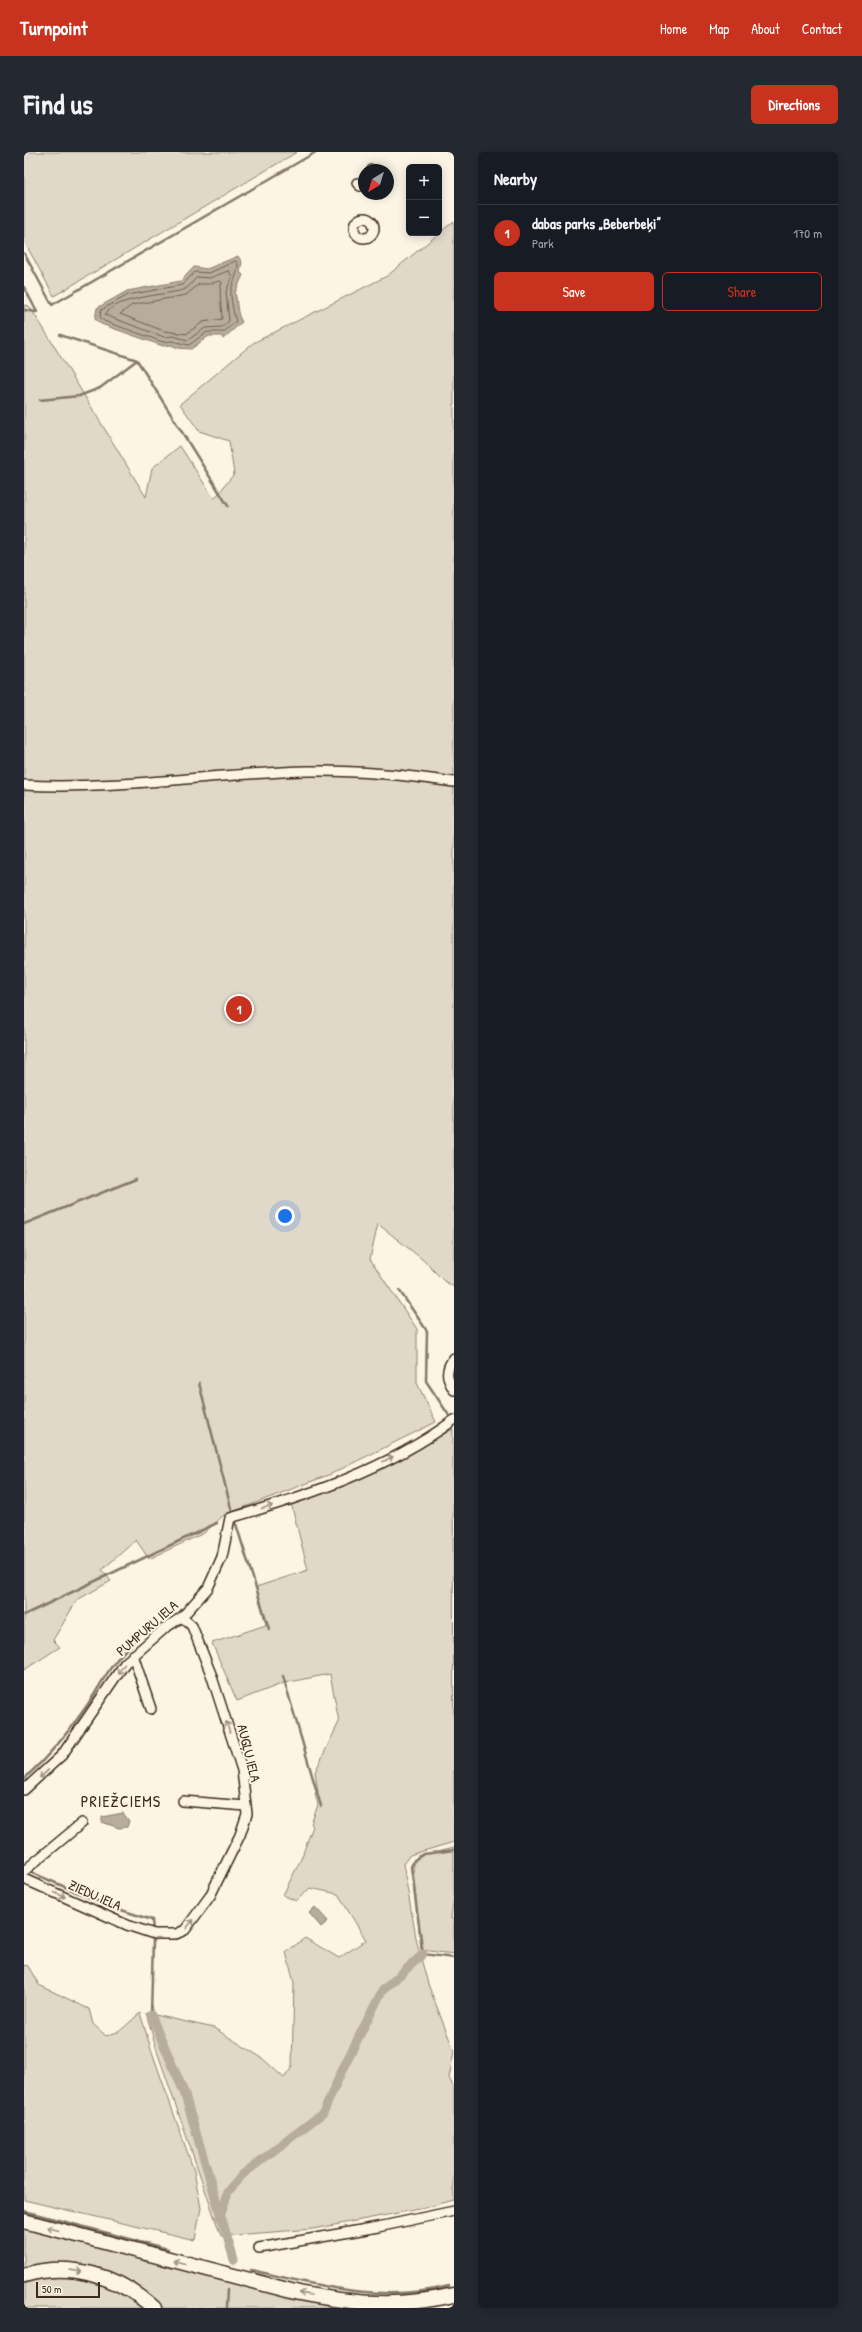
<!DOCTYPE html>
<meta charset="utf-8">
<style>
body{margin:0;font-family:"Patrick Hand",sans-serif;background:#242831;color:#f1f3f6}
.controls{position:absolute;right:12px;top:12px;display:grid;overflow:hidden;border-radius:6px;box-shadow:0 2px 10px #0003}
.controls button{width:36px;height:36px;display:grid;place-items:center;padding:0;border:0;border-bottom:1px solid #363941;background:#171b24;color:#f1f3f6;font:20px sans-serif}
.compass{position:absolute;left:334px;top:12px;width:36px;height:36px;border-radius:50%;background:#171b24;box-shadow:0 2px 10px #0003;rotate:218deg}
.scale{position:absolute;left:12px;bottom:10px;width:64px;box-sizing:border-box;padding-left:4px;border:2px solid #3b2a1e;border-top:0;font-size:11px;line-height:14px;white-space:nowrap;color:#3b2a1e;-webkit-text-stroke:3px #fcf5e5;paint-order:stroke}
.you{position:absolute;left:261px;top:1064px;width:14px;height:14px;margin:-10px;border:3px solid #fff;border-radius:50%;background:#1a73e8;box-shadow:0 0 0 6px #1a73e833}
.badge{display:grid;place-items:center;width:26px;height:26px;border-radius:50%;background:#c8321e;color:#fff;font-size:13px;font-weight:700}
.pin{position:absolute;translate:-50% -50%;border:2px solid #fff;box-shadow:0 1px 4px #0006}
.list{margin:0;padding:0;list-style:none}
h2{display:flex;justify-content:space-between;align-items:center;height:52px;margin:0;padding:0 16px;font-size:17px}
h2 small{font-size:13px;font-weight:400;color:#9ea1a6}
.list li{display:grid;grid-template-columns:26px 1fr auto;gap:12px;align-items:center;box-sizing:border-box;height:56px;padding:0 16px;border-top:1px solid #363941}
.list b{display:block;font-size:15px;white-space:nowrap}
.list p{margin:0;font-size:13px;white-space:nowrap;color:#9ea1a6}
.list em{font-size:13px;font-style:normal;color:#9ea1a6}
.actions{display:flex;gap:8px;padding:12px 16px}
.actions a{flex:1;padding:9px 0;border:1px solid #c8321e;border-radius:6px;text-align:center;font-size:14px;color:#c8321e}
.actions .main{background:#c8321e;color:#fff}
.map{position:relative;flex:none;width:430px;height:2156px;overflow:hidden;border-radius:6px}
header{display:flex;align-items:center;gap:24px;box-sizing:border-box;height:56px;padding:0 20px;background:#c8321e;color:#fff}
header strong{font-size:19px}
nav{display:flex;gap:22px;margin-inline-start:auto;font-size:14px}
.intro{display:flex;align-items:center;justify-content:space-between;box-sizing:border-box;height:96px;padding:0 24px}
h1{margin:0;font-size:28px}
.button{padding:10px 18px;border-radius:6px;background:#c8321e;color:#fff;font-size:14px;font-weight:700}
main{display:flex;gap:24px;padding:0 24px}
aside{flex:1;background:#171b24;border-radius:6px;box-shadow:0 2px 10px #0003}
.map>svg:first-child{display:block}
</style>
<header>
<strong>Turnpoint</strong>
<nav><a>Home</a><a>Map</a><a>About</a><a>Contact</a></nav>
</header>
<div class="intro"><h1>Find us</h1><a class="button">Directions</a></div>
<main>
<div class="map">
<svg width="430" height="2156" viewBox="0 0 430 2156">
<rect width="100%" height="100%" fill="#fcf5e5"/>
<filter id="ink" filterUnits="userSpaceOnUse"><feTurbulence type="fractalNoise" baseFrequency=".025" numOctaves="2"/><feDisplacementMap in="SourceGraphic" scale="8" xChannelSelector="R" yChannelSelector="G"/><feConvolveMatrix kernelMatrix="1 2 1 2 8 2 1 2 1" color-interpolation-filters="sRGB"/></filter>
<g filter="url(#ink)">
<g fill="#e0d8c8" stroke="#8e8173">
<polygon points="0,0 273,0 30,144 0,89"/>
<polygon points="430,69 430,1135 420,1129 398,1107 354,1072 346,1107 393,1177 393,1231 412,1270 307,1322 200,1363 180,1381 125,1407 112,1388 78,1418 87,1429 53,1448 29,1488 36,1495 0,1518 0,153 5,154 18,174 122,345 128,316 156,294 190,347 210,322 205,289 175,279 156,252 229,191 363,124"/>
<polygon points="429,1277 430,1690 386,1703 379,1712 393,1791 404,1832 430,1899 425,1926 430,1936 430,2048 400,2056 289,2077 197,2084 134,1902 122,1861 190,1876 238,1906 260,1926 268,1915 270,1831 262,1800 281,1786 315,1806 342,1788 314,1742 286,1736 272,1749 259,1743 277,1707 289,1674 287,1672 294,1653 291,1641 294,1640 291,1620 315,1570 306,1522 260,1531 213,1549 188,1491 242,1473 232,1435 284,1418 267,1351 362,1313"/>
<polygon points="430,1695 430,1744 427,1767 430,1767 430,1802 397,1798 389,1716 393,1704"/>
<polygon points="0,1813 4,1814 15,1833 65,1857 69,1872 82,1884 96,1879 116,1861 128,1900 170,2019 177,2056 171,2088 0,2048"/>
<path d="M0,2077l327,79h-188c-21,-24 -55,-41 -87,-43 -16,-1 -35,3 -52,4z"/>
<path d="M40,2125c31,4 55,12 80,31h-120v-25l16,-4z"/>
</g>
<g fill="#b7ad9e" stroke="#85796b">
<path d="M214,104l4,6 -2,10 3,3 -8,18c3,10 1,20 7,29l-19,17 -1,-3h-13l-18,13 -13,-1 -7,-3 -8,1 -62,-22 -6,-5 2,-11 30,-17 54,-10 13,-14 13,2z"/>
<polygon points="99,1661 105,1669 103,1675 95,1676 78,1670 78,1665"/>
<polygon points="291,1755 304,1769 297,1775 285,1761"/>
</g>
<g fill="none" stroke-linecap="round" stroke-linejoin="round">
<g stroke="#6d5e51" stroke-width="1">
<path d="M212,109l2,3c-1,12 -4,15 -7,27 -1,4 3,26 5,30l-12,11h-17l-18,13 -17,-4 -9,1 -59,-21 -4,-4 1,-7 27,-15 54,-10 13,-13 14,1z"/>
<path d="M205,119l3,6 -6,15 3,29 -7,6 -17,1 -17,12 -15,-4 -9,1 -59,-22c9,-18 61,-20 78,-25 6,-2 10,-9 14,-13l12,1z"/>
<path d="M196,129l2,1c-4,12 0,25 0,37l-19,3 -17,12 -22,-3 -44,-17 12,-9 54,-10 13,-11h10z"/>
</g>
<g stroke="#85796b" stroke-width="2.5">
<polyline points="0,101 28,153 292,0"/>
<polyline points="0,135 13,160"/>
<polyline points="0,158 12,160"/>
<polyline points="36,183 113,208 204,354"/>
<polyline points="16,248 55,244 76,236 113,208"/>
<polyline points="0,1072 112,1027"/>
<polyline points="375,1138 403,1179 402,1229 426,1265"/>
<polyline points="175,1231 208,1360"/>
<polyline points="211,1369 245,1477"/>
<polyline points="0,1463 193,1371"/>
<polyline points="259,1524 297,1654"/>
<path d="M0,1627c24,-22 46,-48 64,-75 14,-21 25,-45 45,-61"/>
<polyline points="430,1698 400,1702 390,1708 387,1715 399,1802 430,1806"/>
<polyline points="4,1719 85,1754 128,1768 129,1779"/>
<polyline points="127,1863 129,1787"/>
<polyline points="0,2059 144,2097"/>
<path d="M227,2118c68,15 128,34 198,16"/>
<polyline points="202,2156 203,2138"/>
</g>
<g stroke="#b7ad9e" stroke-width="9">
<polyline points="127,1863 160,1940 210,2108"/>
<polyline points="196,2065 204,2040 218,2023 299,1961 321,1912 358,1839 399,1802"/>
</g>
<defs>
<g id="minor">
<polyline points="348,18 349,18"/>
<polyline points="333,31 336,34"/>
<circle cx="340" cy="76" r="10"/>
<path d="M0,633c95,5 190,-12 285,-14 49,-1 97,4 145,11"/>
<path d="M430,1206c-9,11 -8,20 0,32"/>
<polyline points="109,1503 127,1557"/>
<path d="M0,1638l38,-35 63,-92 40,-35 17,-11 26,-29 14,-31 8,-39c77,-22 158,-49 224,-98"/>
<polyline points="159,1649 222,1654"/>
<polyline points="0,1719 58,1671"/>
<polyline points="0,1727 103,1773 130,1782 152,1782 161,1778 186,1744 216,1683 223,1662 218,1618 187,1522 168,1474 158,1465"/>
<polyline points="235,2096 354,2075 430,2059"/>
</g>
<g id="highway">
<path d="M0,2069l275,72c56,11 98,15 155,2"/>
<path d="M0,2123c47,-14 94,1 130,33"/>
</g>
</defs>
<use href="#minor" stroke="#3b2a1e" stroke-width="12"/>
<use href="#highway" stroke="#3b2a1e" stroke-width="17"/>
<use href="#minor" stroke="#fcf5e5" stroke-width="9"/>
<use href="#highway" stroke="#fcf5e5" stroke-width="14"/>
</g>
<defs><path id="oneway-shaft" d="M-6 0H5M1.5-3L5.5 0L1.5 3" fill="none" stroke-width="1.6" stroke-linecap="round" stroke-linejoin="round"/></defs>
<g stroke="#9c9082">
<use href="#oneway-shaft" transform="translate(364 1307) rotate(-27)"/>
<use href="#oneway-shaft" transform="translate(243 1355) rotate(-17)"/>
<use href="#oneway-shaft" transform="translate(97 1517) rotate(125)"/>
<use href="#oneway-shaft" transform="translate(204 1575) rotate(-108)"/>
<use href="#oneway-shaft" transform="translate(20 1622) rotate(137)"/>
<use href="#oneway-shaft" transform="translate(36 1743) rotate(24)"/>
<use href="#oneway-shaft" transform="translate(166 1772) rotate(-50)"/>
<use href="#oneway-shaft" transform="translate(29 2077) rotate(-165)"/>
<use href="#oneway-shaft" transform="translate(155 2110) rotate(-165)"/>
<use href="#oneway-shaft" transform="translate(52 2119) rotate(8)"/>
<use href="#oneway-shaft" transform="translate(281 2142) rotate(-170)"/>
</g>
</g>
<g text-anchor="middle" stroke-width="4" stroke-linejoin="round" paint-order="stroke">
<g font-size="14" fill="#3b2a1e" stroke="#fcf5e5">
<text transform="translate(123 1476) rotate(-41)" y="5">PUMPURU IELA</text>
<text transform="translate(225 1601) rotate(76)" y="5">AUGĻU IELA</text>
<text transform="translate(71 1743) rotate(24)" y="5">ZIEDU IELA</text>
</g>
<g font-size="16" letter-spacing="1" fill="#3b2a1e" stroke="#fcf5e5">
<text x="97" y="1655">PRIEŽCIEMS</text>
</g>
</g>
</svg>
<div class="controls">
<button>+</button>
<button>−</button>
</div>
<svg class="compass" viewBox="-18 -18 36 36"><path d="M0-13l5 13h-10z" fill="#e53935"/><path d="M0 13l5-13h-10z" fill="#9ea1a6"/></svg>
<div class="scale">50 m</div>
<div class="you"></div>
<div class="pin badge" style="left:215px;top:857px">1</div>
</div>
<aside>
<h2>Nearby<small></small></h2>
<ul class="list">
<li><span class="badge">1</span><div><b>dabas parks „Beberbeķi”</b><p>Park</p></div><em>170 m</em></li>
</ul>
<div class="actions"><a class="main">Save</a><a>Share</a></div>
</aside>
</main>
